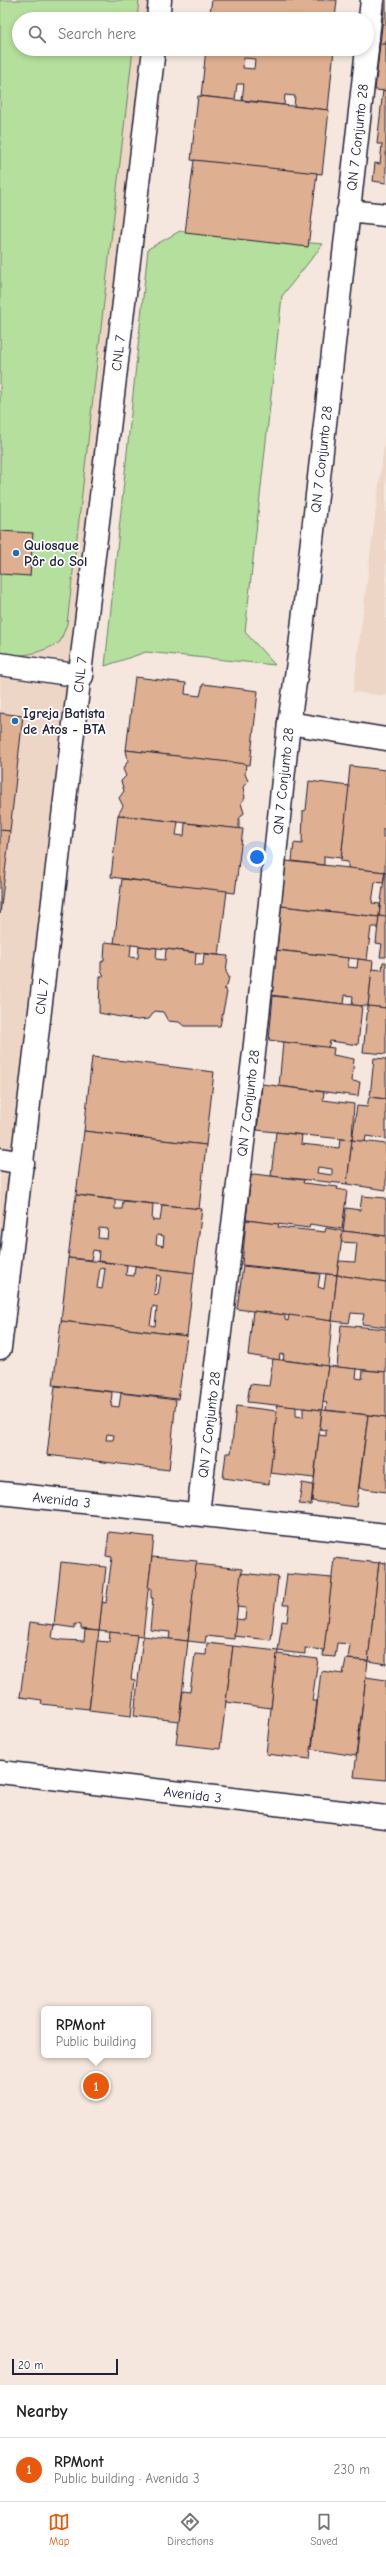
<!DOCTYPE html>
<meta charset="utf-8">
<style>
body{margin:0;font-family:"Comic Neue",sans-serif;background:#f6f6f6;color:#222}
.scale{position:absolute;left:12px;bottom:10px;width:106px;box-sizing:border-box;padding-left:4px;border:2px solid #22223b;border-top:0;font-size:11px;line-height:14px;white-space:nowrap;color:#22223b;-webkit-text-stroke:3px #fff;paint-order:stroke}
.you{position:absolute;left:257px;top:857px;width:14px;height:14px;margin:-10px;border:3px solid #fff;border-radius:50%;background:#1a73e8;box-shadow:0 0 0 6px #1a73e833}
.badge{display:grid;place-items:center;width:26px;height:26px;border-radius:50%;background:#ea580c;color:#fff;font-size:13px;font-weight:700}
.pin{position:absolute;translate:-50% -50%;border:2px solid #fff;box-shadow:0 1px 4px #0006}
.popup{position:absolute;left:41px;top:2006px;width:110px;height:52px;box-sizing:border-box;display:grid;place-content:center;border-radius:6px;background:#fff;filter:drop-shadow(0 1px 3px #0005);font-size:13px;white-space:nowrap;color:#767676}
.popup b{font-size:15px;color:#222}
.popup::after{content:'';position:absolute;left:50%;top:100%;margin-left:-8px;border:8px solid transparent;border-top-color:#fff}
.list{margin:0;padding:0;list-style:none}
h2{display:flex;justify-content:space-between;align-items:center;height:52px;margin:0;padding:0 16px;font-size:17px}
h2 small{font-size:13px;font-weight:400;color:#767676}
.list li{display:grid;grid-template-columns:26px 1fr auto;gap:12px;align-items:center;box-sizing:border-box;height:64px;padding:0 16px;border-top:1px solid #e0e0e0}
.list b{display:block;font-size:15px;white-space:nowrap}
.list p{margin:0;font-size:13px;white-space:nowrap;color:#767676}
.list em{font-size:13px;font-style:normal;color:#767676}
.icon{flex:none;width:22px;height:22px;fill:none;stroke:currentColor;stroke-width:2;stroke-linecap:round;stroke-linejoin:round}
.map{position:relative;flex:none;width:386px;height:2385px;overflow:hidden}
.search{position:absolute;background:#fff;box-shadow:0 2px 6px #0003;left:12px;right:12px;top:12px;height:44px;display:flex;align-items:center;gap:10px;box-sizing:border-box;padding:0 14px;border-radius:22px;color:#767676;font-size:15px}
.sheet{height:116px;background:#fff}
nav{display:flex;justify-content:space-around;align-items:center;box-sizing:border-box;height:56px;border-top:1px solid #e0e0e0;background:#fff;font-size:11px;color:#767676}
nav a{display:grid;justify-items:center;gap:2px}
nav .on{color:#ea580c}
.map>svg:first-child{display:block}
</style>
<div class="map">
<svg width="386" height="2385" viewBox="0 0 386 2385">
<rect width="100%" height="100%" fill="#f5e7de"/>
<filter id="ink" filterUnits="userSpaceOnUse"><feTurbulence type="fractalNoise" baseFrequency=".025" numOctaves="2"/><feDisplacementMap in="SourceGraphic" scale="8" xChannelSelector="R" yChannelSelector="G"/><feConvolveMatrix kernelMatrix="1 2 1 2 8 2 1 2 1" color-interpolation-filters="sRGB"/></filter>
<g filter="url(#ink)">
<g fill="#eed6c7">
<polygon points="0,0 155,0 153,19 19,19 19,49 149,49 0,1275"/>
<polygon points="386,429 386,696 353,692"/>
</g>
<g fill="#b5df9c" stroke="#6c806c">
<path d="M0,0h139l-2,19h-118v30h114l-66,575 -7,18c-19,11 -38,16 -60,12z"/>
<polygon points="180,231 323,244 282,296 245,632 275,665 146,652 105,666 148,249"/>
</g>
<g fill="#deaf90" stroke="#22223b" fill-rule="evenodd">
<polygon points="212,0 337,0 335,19 209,19"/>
<polygon points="385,0 386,0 386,44 380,44"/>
<polygon points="380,44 386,44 386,91 375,90"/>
<path d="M206,49h84v3l9,2 1,-5h34l-6,61 -34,-4 1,-10 -10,-1 -1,10 -42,-5 2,-16h-7l-2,16 -34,-4zM244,58l11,1 -1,10 -11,-1z"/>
<polygon points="383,90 386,91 386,183 373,181 375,163 380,164 382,144 377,144"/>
<polygon points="198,96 329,110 322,174 191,160"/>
<polygon points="194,160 317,173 308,247 185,233"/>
<polygon points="0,531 33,533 30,576 0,574"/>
<polygon points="135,677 186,683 185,694 200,696 203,684 258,691 250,765 126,750"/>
<polygon points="0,713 23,716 10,831 0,830"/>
<polygon points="126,750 246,764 245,774 248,781 243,787 245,798 241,803 244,813 239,819 239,829 118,815 123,806 119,798 124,791 121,781 126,776 123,769 128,761"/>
<polygon points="350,766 386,770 386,830 383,829 383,837 386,837 385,872 348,868 348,862 341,861"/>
<polygon points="309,781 349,786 341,858 324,856 324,865 292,861 294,843 302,844 303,811 306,810"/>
<polygon points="118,815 178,822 176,835 184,836 185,823 243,829 235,893 111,877"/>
<polygon points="0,830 10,831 0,914"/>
<polygon points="286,861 385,872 383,883 375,882 372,903 380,904 379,917 281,906"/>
<polygon points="385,872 386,872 386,917 379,916"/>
<polygon points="122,879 227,891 219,955 114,943"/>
<polygon points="281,906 379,917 378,927 371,927 367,960 277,950"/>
<polygon points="379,916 386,917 386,957 380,957 382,944 376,943"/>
<polygon points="105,942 131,945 130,957 138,958 139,946 157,948 156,959 165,960 166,949 196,953 195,965 203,965 204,954 228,956 226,972 229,977 227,986 224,988 227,992 220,1026 184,1026 179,1022 168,1021 163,1012 155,1011 149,1019 137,1020 99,1013 100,977 104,975 101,972 101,962 104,960"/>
<polygon points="275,950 349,958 348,967 357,968 358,959 373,961 368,1006 352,1005 353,996 345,995 344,1004 270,995"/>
<polygon points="383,962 386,962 386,1008 368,1006 372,969 382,970"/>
<polygon points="273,996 362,1006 358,1045 330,1041 328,1048 269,1040"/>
<polygon points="368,1006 386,1008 386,1054 363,1052"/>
<polygon points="283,1042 334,1048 333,1055 354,1059 352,1081 360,1082 358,1096 279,1086"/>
<polygon points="92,1057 214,1072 206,1145 84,1131"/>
<polygon points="374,1058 386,1059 386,1099 370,1097"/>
<polygon points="262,1084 324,1092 323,1100 354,1104 352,1140 257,1130"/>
<polygon points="369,1097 386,1099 386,1139 366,1136 365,1142 352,1140 357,1106 367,1107"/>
<polygon points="84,1131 206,1145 199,1209 76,1195"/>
<path d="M276,1132l26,3 -1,9 38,4 1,-9 12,1 -5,44 -76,-8zM318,1167l14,2v6l-15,-2z"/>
<polygon points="352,1140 386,1144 386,1190 347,1184"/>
<polygon points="254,1174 304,1180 303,1183 338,1187 337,1189 347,1191 342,1229 310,1224 309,1228 246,1220 251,1175"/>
<path d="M76,1195l39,5v9h7l1,-8 30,3 -1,16 8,1 2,-16 40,4 -8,64 -96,-12 1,-10 -6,-1 -2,10 -23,-2zM99,1228l9,1 -1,10 -9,-1zM157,1235l7,1 -1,10 -7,-2z"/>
<polygon points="362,1196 386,1198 386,1236 343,1231 346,1208 360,1210"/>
<polygon points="246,1220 279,1224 278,1227 325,1232 326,1228 343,1231 337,1275 242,1265"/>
<polygon points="343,1231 386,1236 386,1282 337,1275 339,1261 355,1262 357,1243 341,1242"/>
<path d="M68,1258l59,7 -1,10 8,1 1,-10 59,7 -7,63 -126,-15zM100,1268l5,1 -3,20 -5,-1zM157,1275l4,1 -3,19 -4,-1zM153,1306l4,1 -2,19 -5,-1z"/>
<polygon points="243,1266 320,1274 318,1287 324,1289 326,1274 337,1275 332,1321 237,1309"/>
<polygon points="337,1275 386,1282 386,1327 362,1324 364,1314 351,1313 349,1323 332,1321"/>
<polygon points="253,1311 285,1315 285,1320 288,1321 289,1315 332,1321 328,1366 283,1360 284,1355 280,1354 279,1360 248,1355"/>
<polygon points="61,1321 187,1336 178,1399 53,1385"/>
<polygon points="341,1325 386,1329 386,1372 337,1367"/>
<polygon points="273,1359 328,1366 322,1410 247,1402 250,1384 269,1386"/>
<polygon points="328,1366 357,1369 356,1378 362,1379 363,1370 386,1372 386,1417 326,1410 327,1403 323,1402"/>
<path d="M55,1386l57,6 -1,14 8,1 2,-14 55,7 -7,70 -122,-15zM107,1434l7,1 -1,5h-7z"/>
<polygon points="277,1405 296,1407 296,1416 303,1417 303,1408 322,1410 314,1478 270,1473"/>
<polygon points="236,1406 277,1411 269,1484 223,1478 226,1453 231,1453"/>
<polygon points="322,1410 368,1415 356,1507 312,1501 319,1435 326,1436 326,1430 320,1429"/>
<polygon points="368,1415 386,1417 386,1492 359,1488"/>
<polygon points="302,1483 313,1485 311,1505 299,1504"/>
<polygon points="109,1532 154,1537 143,1636 99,1631 102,1602 106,1603 112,1557 106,1556"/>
<polygon points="152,1557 197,1561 188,1641 169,1639 170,1632 150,1630 153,1598 151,1598 151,1588 148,1588"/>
<polygon points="334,1558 379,1563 368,1661 348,1659 350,1644 337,1643 335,1657 323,1656"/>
<polygon points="61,1562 106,1567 99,1631 81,1629 81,1625 75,1624 75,1628 54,1625"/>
<polygon points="379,1562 386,1563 386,1664 368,1661"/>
<polygon points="196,1564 242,1569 234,1639 206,1636 205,1643 188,1641"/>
<polygon points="241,1573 278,1577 271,1640 234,1636 236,1619 245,1620 246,1608 237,1607"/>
<polygon points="287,1574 332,1578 324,1650 305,1648 305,1654 278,1651 282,1621 287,1622 289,1605 283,1605"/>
<polygon points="30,1622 54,1625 52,1638 63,1640 84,1641 85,1630 99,1631 89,1709 41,1704 42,1700 20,1697"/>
<polygon points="110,1632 137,1635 131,1679 135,1680 131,1716 89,1711 97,1641 109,1642"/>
<polygon points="143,1636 188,1641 179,1721 134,1716"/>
<polygon points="207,1643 233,1646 220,1749 176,1744 183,1691 190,1692 195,1654 206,1655"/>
<polygon points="233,1646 278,1651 271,1708 226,1702"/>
<polygon points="277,1654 318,1659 312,1701 317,1701 310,1759 266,1754"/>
<polygon points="346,1659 368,1661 356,1756 312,1749 321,1671 343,1674"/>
<polygon points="366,1677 386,1680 386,1780 354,1777"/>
</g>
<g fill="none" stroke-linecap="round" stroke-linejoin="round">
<defs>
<g id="minor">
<polyline points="158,19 160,0"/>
<polyline points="367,46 372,0"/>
<polyline points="348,211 386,215"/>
<polyline points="0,664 82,676"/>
<polyline points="289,723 386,739"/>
<polyline points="0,1159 23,1163"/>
<path id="s1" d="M0,1348l154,-1299"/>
<path id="s2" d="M0,1493l386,42"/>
<path id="s3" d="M198,1513l57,-469 34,-321 10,-67 68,-607"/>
<path id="s4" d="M0,1772l386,45"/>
</g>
</defs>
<use href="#minor" stroke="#22223b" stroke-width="25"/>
<use href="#minor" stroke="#fff" stroke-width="22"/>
</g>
</g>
<g fill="#1f6fb2" stroke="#fff" stroke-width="1.5">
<circle cx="16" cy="553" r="4"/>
<circle cx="15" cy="721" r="4"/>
</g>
<g text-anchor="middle" stroke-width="3.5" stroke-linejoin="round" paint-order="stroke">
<g font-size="14" fill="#22223b" stroke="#fff">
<text dy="5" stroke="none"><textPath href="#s3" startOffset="1385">QN 7 Conjunto 28</textPath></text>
<text dy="5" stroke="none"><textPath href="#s1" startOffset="1002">CNL 7</textPath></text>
<text dy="5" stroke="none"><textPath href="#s3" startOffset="1061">QN 7 Conjunto 28</textPath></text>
<text dy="5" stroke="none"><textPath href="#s1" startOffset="678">CNL 7</textPath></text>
<text dy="5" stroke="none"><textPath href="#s3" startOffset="737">QN 7 Conjunto 28</textPath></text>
<text dy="5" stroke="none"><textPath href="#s1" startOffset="354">CNL 7</textPath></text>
<text dy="5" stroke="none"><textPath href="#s3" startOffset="413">QN 7 Conjunto 28</textPath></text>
<text dy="5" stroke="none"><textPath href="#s3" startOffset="89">QN 7 Conjunto 28</textPath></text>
<text dy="5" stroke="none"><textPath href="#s2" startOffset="62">Avenida 3</textPath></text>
<text dy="5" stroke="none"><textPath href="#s4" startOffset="194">Avenida 3</textPath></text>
</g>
<g font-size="14" font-weight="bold" fill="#22223b" stroke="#fff" text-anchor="start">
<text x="24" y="550">Quiosque<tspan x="24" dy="16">Pôr do Sol</tspan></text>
<text x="23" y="718">Igreja Batista<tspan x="23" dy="16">de Atos - BTA</tspan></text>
</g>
</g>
</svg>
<div class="scale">20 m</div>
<div class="you"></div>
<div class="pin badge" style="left:96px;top:2086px">1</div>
<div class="popup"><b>RPMont</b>Public building</div>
<div class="search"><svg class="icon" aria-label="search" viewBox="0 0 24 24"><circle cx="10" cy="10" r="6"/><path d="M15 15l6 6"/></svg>Search here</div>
</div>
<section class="sheet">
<h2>Nearby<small></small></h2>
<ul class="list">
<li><span class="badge">1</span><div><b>RPMont</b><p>Public building · Avenida 3</p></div><em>230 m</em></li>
</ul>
</section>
<nav>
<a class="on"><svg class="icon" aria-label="map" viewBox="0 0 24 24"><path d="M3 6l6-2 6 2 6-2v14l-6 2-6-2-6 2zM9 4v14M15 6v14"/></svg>Map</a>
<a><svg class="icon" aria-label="directions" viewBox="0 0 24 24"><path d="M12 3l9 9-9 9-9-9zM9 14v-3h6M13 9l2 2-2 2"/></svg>Directions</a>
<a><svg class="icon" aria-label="saved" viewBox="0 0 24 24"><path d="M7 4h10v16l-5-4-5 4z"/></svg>Saved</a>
</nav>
